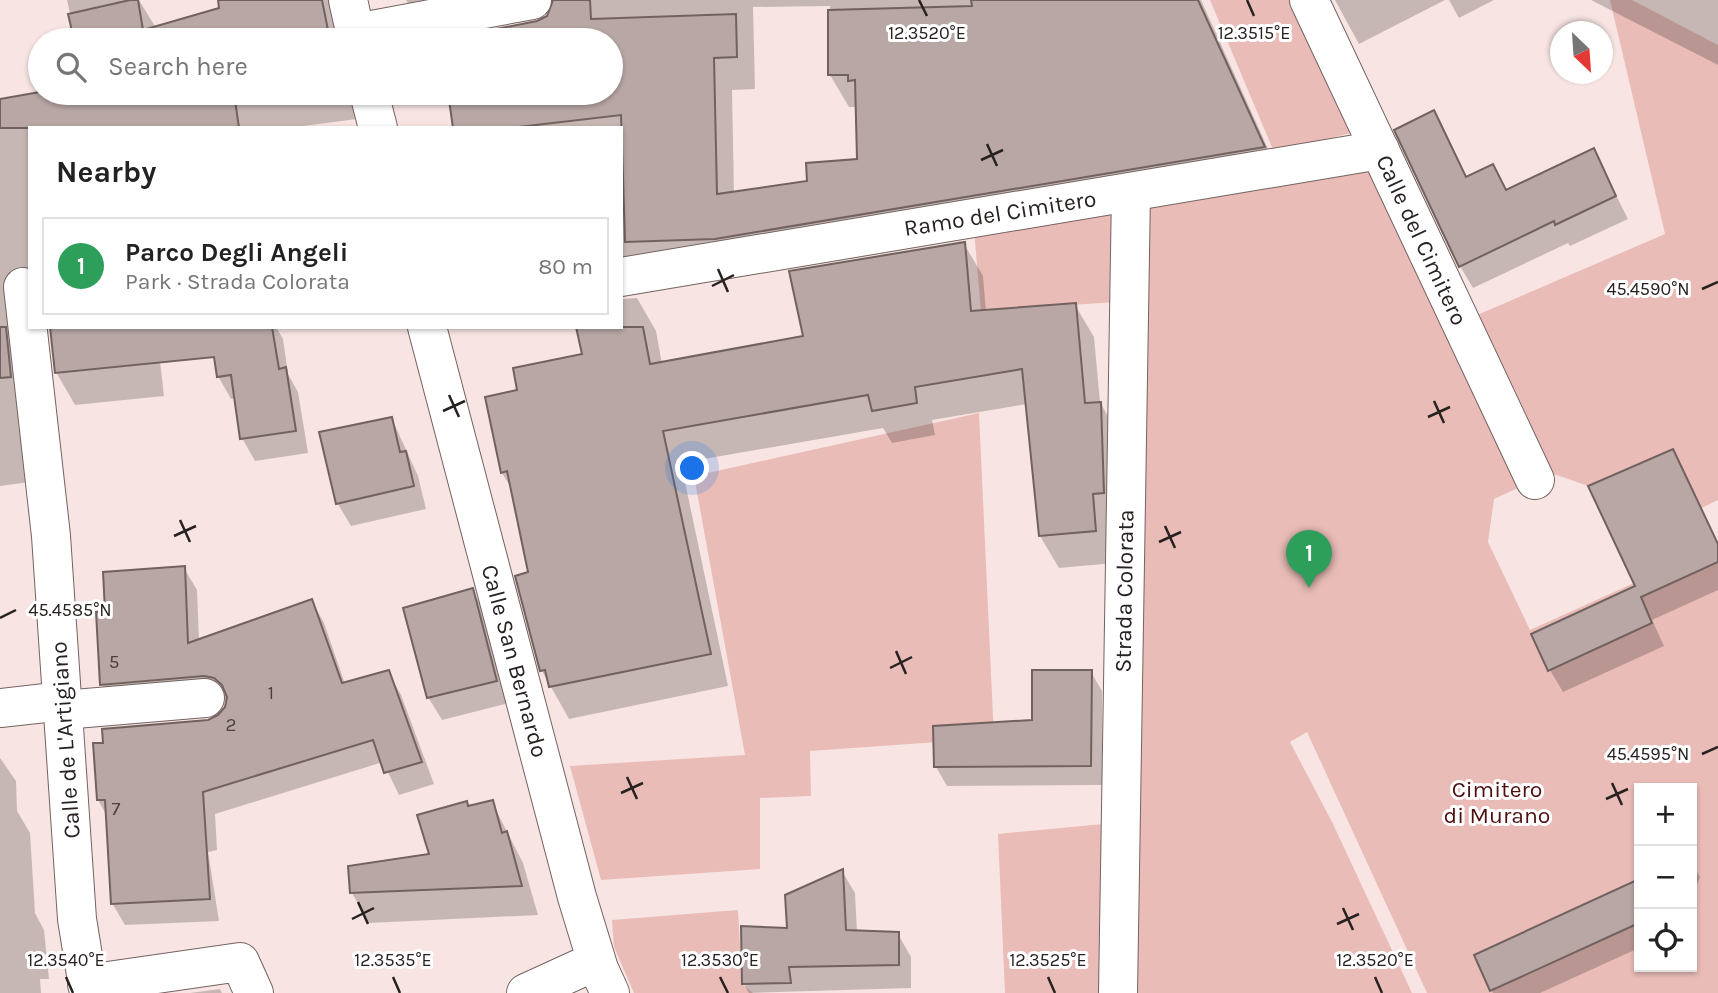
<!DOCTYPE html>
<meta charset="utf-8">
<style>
body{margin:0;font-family:Karla,sans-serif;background:#f6f6f6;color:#222}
.controls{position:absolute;right:21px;bottom:21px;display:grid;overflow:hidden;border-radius:0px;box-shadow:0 2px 5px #0004}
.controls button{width:63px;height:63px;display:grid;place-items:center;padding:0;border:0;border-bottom:2px solid #e0e0e0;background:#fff;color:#222;font:35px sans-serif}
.compass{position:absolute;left:1550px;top:21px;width:63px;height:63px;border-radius:50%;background:#fff;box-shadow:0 2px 5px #0004;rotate:155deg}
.you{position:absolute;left:693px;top:469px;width:24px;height:24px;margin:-18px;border:5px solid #fff;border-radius:50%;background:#1a73e8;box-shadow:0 0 0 10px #1a73e833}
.badge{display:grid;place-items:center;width:46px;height:46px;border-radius:50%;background:#0b896d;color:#fff;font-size:23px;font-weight:700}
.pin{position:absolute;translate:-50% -58px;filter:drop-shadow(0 2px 4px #0008)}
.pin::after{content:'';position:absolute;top:37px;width:24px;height:21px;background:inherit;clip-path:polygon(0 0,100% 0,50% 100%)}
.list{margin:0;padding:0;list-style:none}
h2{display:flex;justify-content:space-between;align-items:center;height:91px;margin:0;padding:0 28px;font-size:30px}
h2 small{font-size:23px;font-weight:400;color:#767676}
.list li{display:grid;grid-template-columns:46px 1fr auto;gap:21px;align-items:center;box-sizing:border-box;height:98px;margin:0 14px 14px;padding:0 14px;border:2px solid #e0e0e0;border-radius:0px}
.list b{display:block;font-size:26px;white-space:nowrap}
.list p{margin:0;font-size:23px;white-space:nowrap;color:#767676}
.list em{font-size:23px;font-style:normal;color:#767676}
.icon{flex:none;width:38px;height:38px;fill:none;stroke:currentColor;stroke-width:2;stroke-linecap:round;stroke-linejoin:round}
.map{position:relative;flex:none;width:1718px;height:993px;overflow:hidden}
.search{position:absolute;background:#fff;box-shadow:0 2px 5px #0004;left:28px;top:28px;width:595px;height:77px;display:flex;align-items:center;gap:18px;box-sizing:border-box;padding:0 24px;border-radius:38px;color:#767676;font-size:26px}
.panel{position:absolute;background:#fff;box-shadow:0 2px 5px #0004;left:28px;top:126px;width:595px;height:203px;border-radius:0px}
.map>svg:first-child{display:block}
</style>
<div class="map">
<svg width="1718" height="993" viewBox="0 0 1718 993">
<rect width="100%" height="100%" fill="#f8e5e3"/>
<g fill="#e9bcb7" fill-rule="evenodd">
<polygon points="1210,0 1293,0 1359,131 1274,152"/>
<polygon points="1610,0 1632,0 1718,45 1718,500 1618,549 1588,486 1554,474 1477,315 1665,234"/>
<path d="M1380,150l155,330 -41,19 -6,43 42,88 188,-85v448h-291l-120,-261 -17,10 43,82 79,169h-407l-7,-159 105,-10 12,-522 -134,9 -8,-93zM1639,788h53v179h-53z"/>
<polygon points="979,413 994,738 810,751 811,796 760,798 760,869 601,880 570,766 745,755 694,476"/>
<polygon points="738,910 742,984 753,993 634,993 614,947 612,920"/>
</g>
<g fill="#0003" fill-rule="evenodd">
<polygon points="67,0 139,0 156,28 221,10 219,0 333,0 341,40 76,40"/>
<path d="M1201,0l81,180 -656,112 -5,7 16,-1 19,33 6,33 143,-26 159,-94 19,32 3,36 89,-7 19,32 6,65 19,34 -5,127 -55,5 -19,-32 -13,-132 -95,16 3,15 -43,8 -9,-15 -202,35 47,223 -159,33 -27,-48 -25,-94 13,-4 -17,-82 -11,-18 -15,-74 32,-7 65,-37 37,-28v-199h-166l-5,-35h161v-53h-166l92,-17 15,-12 -127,23 -19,-34zM830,6v69l19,32h9l1,53 -50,22 -75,11 -2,-103 23,-1 -2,-82z"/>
<polygon points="1335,0 1445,0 1359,44"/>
<polygon points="1449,0 1494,0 1459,18"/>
<polygon points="1591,0 1718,0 1718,65"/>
<polygon points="46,93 352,93 357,119 288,128 30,128 30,482 0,486 0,101"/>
<polygon points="1433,112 1467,178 1507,192 1593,150 1628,219 1570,246 1568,243 1473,288 1460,266"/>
<polygon points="156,327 164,396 75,405 56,372"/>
<polygon points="211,327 276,327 283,339 288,374 298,392 308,453 255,461 242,438 236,398 231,399 218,376"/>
<polygon points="392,419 418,476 426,509 351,526 338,504 321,434"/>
<polygon points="1673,451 1718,543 1718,590 1652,620 1664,646 1563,692 1550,670 1637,587"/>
<polygon points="184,568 197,590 199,641 312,601 324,623 345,684 388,672 401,695 434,784 399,795 383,762 215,814 217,850 208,852 219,921 125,925 112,903 107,816 98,800 208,721 219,717 228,700 217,698 115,706 102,684 107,612"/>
<polygon points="472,590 485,612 509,703 442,720 428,697"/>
<polygon points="1091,672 1102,691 1102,785 947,786 936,767 1033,721"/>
<polygon points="0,758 16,781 17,811 30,833 35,913 44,930 49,979 40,979 41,993 0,993"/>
<polygon points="492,802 523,863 538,915 369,923 352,893 431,855 466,803 469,807"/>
<polygon points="1692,863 1700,877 1692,898"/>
<polygon points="842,871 855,893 857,932 898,934 911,957 911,988 749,993 744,984"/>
<polygon points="1639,881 1639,948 1540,993 1493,993 1476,955"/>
<polygon points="220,989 222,993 190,993"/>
</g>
<g fill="#b8a7a4" stroke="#71615f" stroke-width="2">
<polygon points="130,0 138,0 143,30 219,8 218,0 322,0 330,40 74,40 68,14"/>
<polygon points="553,0 590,0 591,19 736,14 737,57 714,58 717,194 807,181 806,163 857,159 855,80 848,81 848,75 828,75 828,10 972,6 971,0 1198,0 1265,147 715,239 625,242 621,115 510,128 453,128 448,93 611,93 611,40 440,40 537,21 547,16"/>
<polygon points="40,92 40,93 290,93 235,100 239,128 0,128 0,99"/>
<polygon points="1434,110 1466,177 1493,164 1506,190 1594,148 1616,196 1555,225 1554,221 1459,267 1394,130"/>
<polygon points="965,242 971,311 1076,303 1085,403 1101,402 1104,493 1093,494 1096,531 1039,536 1022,369 915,387 917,403 872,411 868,395 663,431 711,654 549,687 545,670 540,671 515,576 528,572 507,471 501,473 485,397 517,390 513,368 582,354 576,327 643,327 650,364 803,336 789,271"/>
<polygon points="0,327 6,327 11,377 0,378"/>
<polygon points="50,327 272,327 279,369 286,367 296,431 240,439 231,375 217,377 214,357 55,373"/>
<polygon points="392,417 400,452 406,451 414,486 336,504 319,432"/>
<polygon points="1673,449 1718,544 1718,562 1641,597 1652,623 1548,671 1531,634 1635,586 1588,486"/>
<polygon points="185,566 188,643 312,599 342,683 389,670 422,762 384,773 373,740 203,792 210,899 111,904 105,800 97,800 93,743 103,743 102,729 208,720 218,715 225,707 227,697 222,685 214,678 204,676 100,685 96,612 105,611 103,572"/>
<polygon points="473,588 497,681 427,698 403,608"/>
<polygon points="1032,670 1092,670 1091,766 934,767 933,726 1032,720"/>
<polygon points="493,800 502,833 507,831 522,886 350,893 348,866 429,854 417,815 467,801 468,806"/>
<polygon points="843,869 846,930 899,932 899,965 789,967 791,983 742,984 741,926 787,928 785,895"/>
<polygon points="1639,879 1639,923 1490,991 1474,955"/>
</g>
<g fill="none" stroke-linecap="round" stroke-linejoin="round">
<defs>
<g id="street">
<polyline points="348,0 357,40"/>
<polyline points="1309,0 1535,480"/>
<polyline points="356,33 532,0"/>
<polyline points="369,93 378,128"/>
<polyline points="621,277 1380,150"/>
<polyline points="23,287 51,536 77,919 89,993"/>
<polyline points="427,327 577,897 599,969 610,993"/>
<polyline points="0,708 63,701"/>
<polyline points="63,710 205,698"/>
<polyline points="87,984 240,962 254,993"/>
<polyline points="526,993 596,961"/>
<polyline points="1118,993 1131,192"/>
</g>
</defs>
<use href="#street" stroke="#736361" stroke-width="40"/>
<use href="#street" stroke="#fff" stroke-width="38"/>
</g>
<path fill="none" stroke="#272120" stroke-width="2.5" d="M919,0l8,16M1247,0l7,16M987,144l10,22M981,160l22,-10M718,269l10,23M712,286l22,-11M1702,289l16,-7M449,395l10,22M1434,401l10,22M443,411l22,-10M1428,417l22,-10M180,520l10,22M1165,526l10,22M174,536l22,-10M1159,542l22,-10M0,618l16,-8M896,651l10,23M890,668l22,-11M1702,754l16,-7M627,777l10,22M1612,783l10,22M621,793l22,-10M1606,799l22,-10M358,902l10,22M1343,908l10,22M352,919l22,-11M1337,924l22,-10M66,977l7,16M393,977l7,16M720,977l8,16M1048,977l7,16M1375,977l7,16"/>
<g text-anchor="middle" stroke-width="6" stroke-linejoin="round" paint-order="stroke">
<g font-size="19" fill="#4b4241">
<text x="114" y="668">5</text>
<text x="271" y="699">1</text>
<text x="231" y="731">2</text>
<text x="116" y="815">7</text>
</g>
<g font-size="23" fill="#272120" stroke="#fff">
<text transform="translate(1000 213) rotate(-9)" y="8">Ramo del Cimitero</text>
<text transform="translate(1422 240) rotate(65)" y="8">Calle del Cimitero</text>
<text transform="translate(1124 591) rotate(-89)" y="8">Strada Colorata</text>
<text transform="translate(515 661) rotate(75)" y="8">Calle San Bernardo</text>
<text transform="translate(65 740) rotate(-94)" y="8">Calle de L'Artigiano</text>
</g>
<g font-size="23" fill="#4e100e" stroke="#fff">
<text x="1497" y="797">Cimitero<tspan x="1497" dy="26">di Murano</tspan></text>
</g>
</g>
<g font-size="18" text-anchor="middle" fill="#272120" stroke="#fff" stroke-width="6" stroke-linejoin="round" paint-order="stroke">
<text x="927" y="39">12.3520°E</text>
<text x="1254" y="39">12.3515°E</text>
<text x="1648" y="295">45.4590°N</text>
<text x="70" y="616">45.4585°N</text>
<text x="1648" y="760">45.4595°N</text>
<text x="66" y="966">12.3540°E</text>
<text x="393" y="966">12.3535°E</text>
<text x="720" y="966">12.3530°E</text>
<text x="1048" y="966">12.3525°E</text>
<text x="1375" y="966">12.3520°E</text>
</g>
</svg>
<div class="controls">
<button>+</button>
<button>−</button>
<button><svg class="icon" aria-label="locate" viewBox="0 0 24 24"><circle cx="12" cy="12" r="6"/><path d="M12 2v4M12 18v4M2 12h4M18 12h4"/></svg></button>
</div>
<svg class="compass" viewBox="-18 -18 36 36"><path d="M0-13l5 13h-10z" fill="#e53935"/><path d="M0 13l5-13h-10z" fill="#767676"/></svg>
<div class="you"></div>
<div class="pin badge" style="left:1309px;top:588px;background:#2e9e5b">1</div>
<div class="search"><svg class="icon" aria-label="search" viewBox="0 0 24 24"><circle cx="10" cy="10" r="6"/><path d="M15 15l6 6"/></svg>Search here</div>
<section class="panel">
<h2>Nearby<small></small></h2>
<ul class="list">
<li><span class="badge" style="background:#2e9e5b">1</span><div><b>Parco Degli Angeli</b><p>Park · Strada Colorata</p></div><em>80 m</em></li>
</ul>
</section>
</div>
